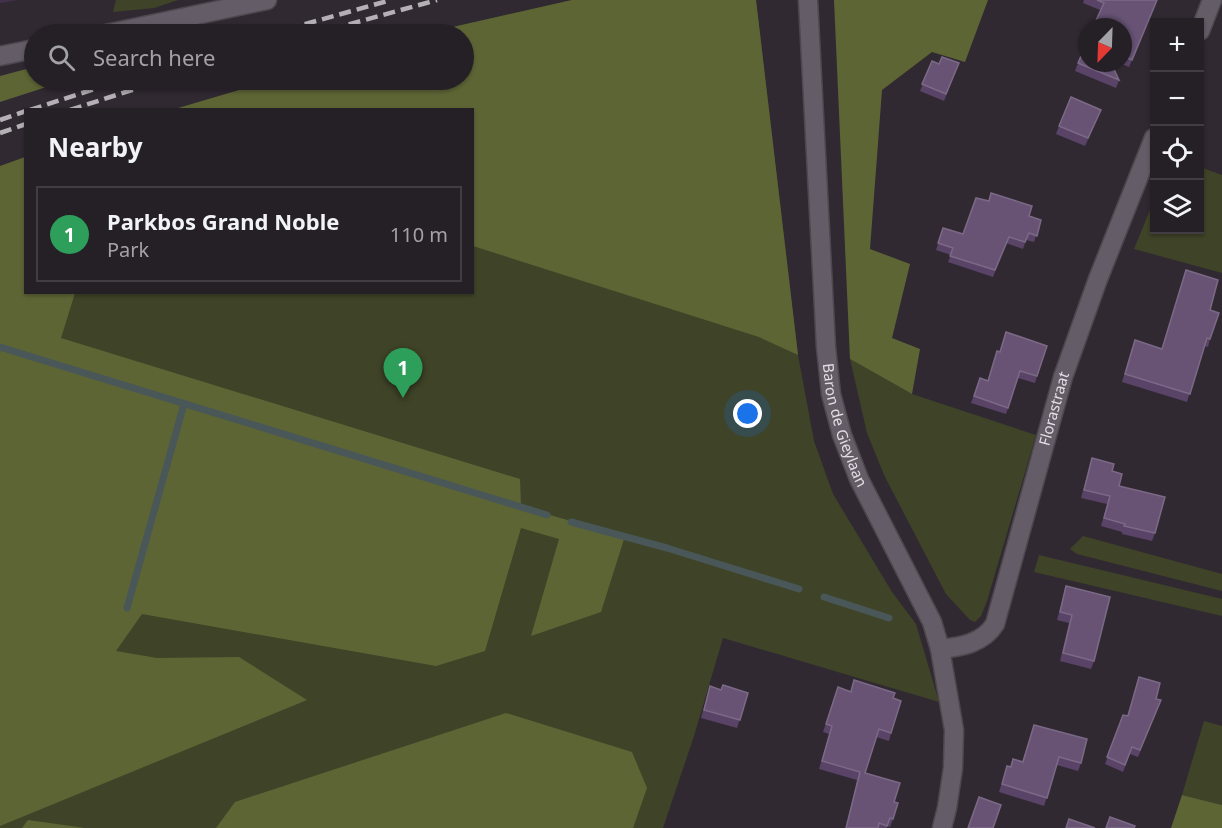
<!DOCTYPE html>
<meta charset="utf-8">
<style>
body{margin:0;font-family:"Noto Sans",sans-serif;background:#2d272e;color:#f1f3f6}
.controls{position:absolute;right:18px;top:18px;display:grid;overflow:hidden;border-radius:0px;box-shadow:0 2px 4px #0004}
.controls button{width:54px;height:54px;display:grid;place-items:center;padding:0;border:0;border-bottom:2px solid #423d43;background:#251f26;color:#f1f3f6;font:30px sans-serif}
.compass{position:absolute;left:1078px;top:18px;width:54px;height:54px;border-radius:50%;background:#251f26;box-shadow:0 2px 4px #0004;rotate:203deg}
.you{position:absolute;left:748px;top:414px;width:21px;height:21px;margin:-15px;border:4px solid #fff;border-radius:50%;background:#1a73e8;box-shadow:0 0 0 9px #1a73e833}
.badge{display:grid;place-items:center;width:39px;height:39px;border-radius:50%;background:#2563eb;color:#fff;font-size:20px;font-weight:700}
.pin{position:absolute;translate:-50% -50px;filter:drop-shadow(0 2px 3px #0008)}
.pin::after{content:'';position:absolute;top:32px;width:21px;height:18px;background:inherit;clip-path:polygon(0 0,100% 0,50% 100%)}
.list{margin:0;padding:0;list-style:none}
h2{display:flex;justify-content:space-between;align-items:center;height:78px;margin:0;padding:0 24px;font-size:26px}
h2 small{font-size:20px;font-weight:400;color:#a3a2a7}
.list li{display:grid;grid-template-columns:39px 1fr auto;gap:18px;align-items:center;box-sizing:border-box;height:96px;margin:0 12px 12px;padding:0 12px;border:2px solid #423d43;border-radius:0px}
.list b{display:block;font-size:22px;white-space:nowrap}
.list p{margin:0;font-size:20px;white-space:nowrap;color:#a3a2a7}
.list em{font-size:20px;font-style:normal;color:#a3a2a7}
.icon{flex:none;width:33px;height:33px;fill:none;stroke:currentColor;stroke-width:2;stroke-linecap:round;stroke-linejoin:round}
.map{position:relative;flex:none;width:1222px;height:828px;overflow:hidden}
.search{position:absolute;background:#251f26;box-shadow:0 2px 4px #0004;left:24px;top:24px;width:450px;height:66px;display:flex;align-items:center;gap:15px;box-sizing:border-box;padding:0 21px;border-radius:33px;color:#a3a2a7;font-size:22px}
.panel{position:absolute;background:#251f26;box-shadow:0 2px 4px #0004;left:24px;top:108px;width:450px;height:186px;border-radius:0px}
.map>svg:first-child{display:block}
</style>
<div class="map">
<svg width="1222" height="828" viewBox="0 0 1222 828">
<rect width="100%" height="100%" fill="#312932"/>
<g fill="#3f4327">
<polygon points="116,0 178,0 154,8 113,12"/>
<polygon points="572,0 756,0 798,355 814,441 833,494 892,592 916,624 939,702 723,638 694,736 663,828 0,828 0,166 26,292 472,292 472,110 175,109 273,80 464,80 464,34 422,34"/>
<polygon points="1200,167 1222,175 1222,273 1134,249 1154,200 1154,230 1200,230"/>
<polygon points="850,359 912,394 1036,435 987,601 981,616 975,622 970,620 946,594 885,477 867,433"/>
<polygon points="1083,536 1222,574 1222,591 1077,554 1070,549"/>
<polygon points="1039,555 1222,599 1222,616 1034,572"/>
<polygon points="1204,721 1222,726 1222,805 1182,795"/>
</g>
<g fill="#5e6535">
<polygon points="572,0 756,0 798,355 759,337 473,246 472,110 175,109 273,80 464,80 464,34 422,34"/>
<polygon points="834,0 988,0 965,62 932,52 882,90 870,249 910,264 892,338 920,349 912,394 850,359"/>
<polygon points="34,67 34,80 68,80 0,102 0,76"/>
<polygon points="25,157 26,292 75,293 61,338 520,479 521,507 625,536 601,612 531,636 559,539 521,528 485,651 436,666 142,614 116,651 157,658 239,657 307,700 0,826 0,166"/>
<polygon points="506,713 632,752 647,788 633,828 216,828 235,802"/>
<polygon points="1182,795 1222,805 1222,828 1171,828"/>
<polygon points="28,820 85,828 22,828"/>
</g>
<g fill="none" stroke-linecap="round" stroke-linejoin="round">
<g stroke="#495759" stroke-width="7">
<polyline points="0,347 547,515"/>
<polyline points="571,522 667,548 799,589"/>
<polyline points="824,597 889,618"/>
<polyline points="127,608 184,404"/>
</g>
<defs>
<g id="minor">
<path id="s1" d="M808,0l18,347 5,47 11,41 17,44 73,143 8,27 14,81 -1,38 -6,40 -5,20"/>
<polyline points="1200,31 1212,0"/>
<polyline points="106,34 267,0"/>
<polyline points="0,56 34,49"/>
<path id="s2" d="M940,649c22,-2 43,-6 55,-25l68,-247 35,-98 56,-141"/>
</g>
</defs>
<use href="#minor" stroke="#4d474e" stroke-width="21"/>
<use href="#minor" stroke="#645c66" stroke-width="18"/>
<g stroke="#b5b0b6" stroke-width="4.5" stroke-dasharray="12 6" stroke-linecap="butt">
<polyline points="270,34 391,0"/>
<polyline points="314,34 437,0"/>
<polyline points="30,110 122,80"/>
<polyline points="70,110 163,80"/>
<polyline points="0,120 26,111"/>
<polyline points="0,133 26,124"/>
</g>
</g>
<g fill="#594367">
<polygon points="1084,0 1157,0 1129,67 1119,63 1123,63 1123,27 1100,10 1083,3"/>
<polygon points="932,61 939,64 959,63 944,101 920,91"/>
<polygon points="1078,63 1119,80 1116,88 1075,71"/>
<polygon points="1098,117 1085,146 1056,134 1059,126"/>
<polygon points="1029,216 1041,220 1034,242 1026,240 1023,249 1006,243 993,277 948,262 951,255 936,250 943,228 963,234"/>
<polygon points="1210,310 1210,339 1208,347 1204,346 1187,402 1122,382 1132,348 1162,349"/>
<polygon points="997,351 1037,376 1035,383 1018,378 1006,414 971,403 980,378 988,380"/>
<polygon points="1092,458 1112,471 1119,486 1155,533 1152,541 1122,534 1122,532 1101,526 1107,504 1081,498"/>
<polygon points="1066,586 1094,661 1091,669 1060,661 1069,623 1057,620"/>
<polygon points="1139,677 1156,699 1161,700 1138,757 1130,754 1123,772 1105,764 1123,715 1127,716"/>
<polygon points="854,680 893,698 891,733 889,741 876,737 865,773 894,802 893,819 890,827 887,826 887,828 846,828 857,780 819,769 829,734 823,732 838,687 850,691"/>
<polygon points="710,686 721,690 748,693 737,728 701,718"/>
<polygon points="1034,725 1081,763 1078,771 1057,765 1044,806 999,792 1007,766 1010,767 1013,759 1022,762"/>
</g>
<polygon fill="#43314c" points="0,0 18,0 0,3"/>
<g fill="#685375" stroke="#7b6986" stroke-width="1.5">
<polygon points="1097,0 1157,0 1132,60 1123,56 1123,27 1093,27 1104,3"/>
<polygon points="1087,42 1087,63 1111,63 1119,80 1078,63"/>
<polygon points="942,57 959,63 946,94 922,84 932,61 939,64"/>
<polygon points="1071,97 1101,110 1088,138 1059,126"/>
<polygon points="991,193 1032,206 1029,216 1041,220 1037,236 1029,233 1025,242 1009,237 995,270 950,256 953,248 938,243 943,228 963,234 976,198 989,201"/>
<polygon points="1186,270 1218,280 1210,310 1219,313 1210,339 1207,338 1190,394 1125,374 1135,340 1162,349"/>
<polygon points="1006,332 1047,346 1037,376 1020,371 1008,408 974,396 980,378 988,381 997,351 1000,352"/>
<polygon points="1092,458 1114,464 1112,471 1122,474 1119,486 1165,497 1155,533 1124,526 1125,524 1104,518 1110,496 1084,490"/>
<polygon points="1066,586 1110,597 1094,661 1063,653 1072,615 1060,612"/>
<polygon points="1139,677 1160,683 1156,699 1161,700 1140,750 1132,747 1125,765 1107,757 1123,715 1128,716"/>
<polygon points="854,680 895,693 893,698 901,701 891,733 879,729 865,773 900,783 894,802 898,803 893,819 890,818 887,826 879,823 878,828 846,828 860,772 822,761 832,726 826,724 838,687 851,692"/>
<polygon points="723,685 748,693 740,720 704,710 710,686 721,690"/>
<polygon points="1034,725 1087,739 1081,763 1059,757 1047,798 1002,784 1007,766 1011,767 1013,759 1023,762"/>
<polygon points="979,797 1001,805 993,828 968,828"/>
<polygon points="1110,817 1135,826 1134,828 1106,828"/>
<polygon points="1069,819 1095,828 1066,828"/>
</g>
<g text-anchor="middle" stroke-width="5" stroke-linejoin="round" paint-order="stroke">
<g font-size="15" fill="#e2dee3" stroke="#171317">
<text dy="5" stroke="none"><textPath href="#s2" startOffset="286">Florastraat</textPath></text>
<text dy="5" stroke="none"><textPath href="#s1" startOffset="428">Baron de Gieylaan</textPath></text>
</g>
</g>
</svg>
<div class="controls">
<button>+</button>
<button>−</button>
<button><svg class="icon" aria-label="locate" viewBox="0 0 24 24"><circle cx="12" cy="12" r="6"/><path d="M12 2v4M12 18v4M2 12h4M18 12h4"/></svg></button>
<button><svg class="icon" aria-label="layers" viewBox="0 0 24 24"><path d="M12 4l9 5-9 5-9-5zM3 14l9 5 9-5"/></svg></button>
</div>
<svg class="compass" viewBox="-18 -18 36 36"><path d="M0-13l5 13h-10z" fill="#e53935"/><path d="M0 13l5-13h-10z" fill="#a3a2a7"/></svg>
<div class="you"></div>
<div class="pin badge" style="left:403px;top:398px;background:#2e9e5b">1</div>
<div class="search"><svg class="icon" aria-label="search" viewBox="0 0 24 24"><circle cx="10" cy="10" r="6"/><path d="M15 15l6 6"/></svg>Search here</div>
<section class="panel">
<h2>Nearby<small></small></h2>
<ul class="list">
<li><span class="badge" style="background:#2e9e5b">1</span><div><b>Parkbos Grand Noble</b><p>Park</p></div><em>110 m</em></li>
</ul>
</section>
</div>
